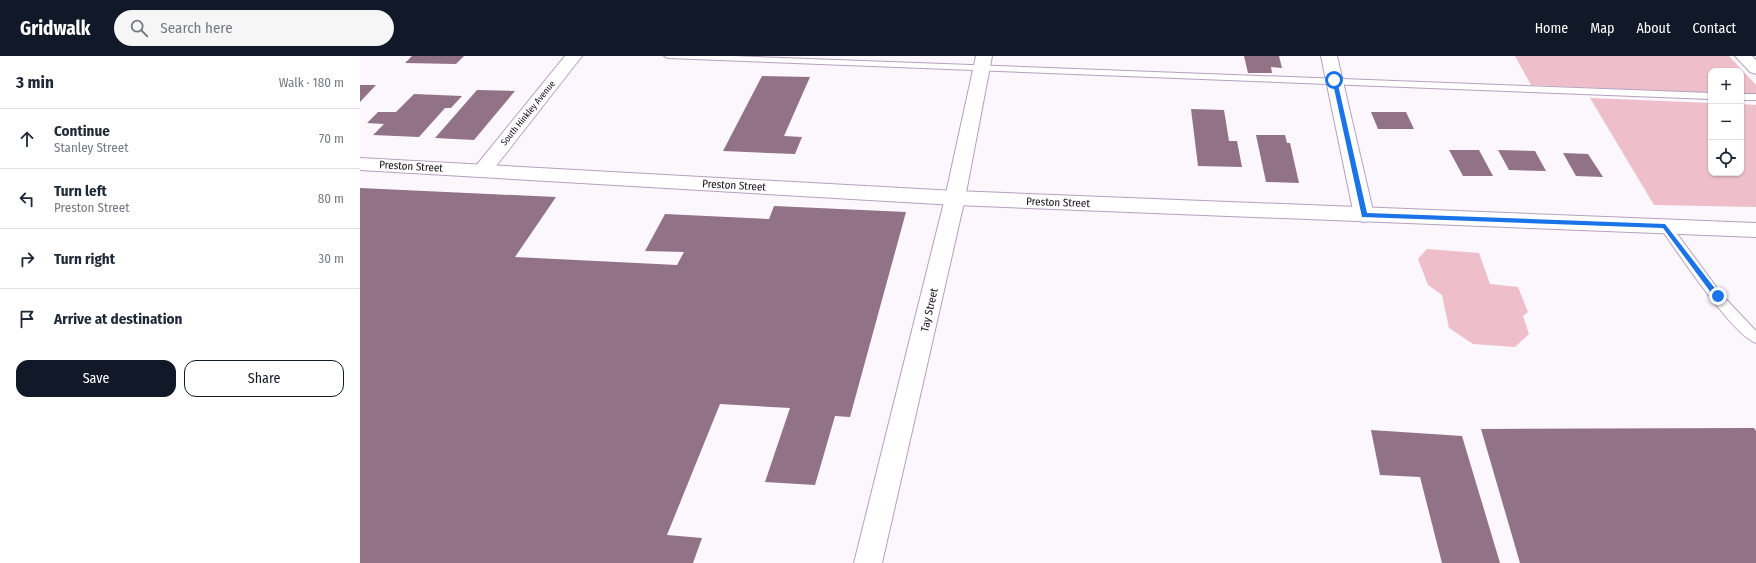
<!DOCTYPE html>
<meta charset="utf-8">
<style>
body{margin:0;font-family:"Fira Sans Condensed",sans-serif;background:#f6f6f7;color:#1f2937}
.controls{position:absolute;right:12px;top:12px;display:grid;overflow:hidden;border-radius:8px;box-shadow:0 1px 3px #0004}
.controls button{width:36px;height:36px;display:grid;place-items:center;padding:0;border:0;border-bottom:1px solid #e0e1e3;background:#fff;color:#1f2937;font:20px sans-serif}
.stop{position:absolute;width:12px;height:12px;margin:-9px;border:3px solid #1a73e8;border-radius:50%;background:#fff}
.stop.end{background:#1a73e8;border-color:#fff;box-shadow:0 1px 4px #0008}
.list{margin:0;padding:0;list-style:none}
h2{display:flex;justify-content:space-between;align-items:center;height:52px;margin:0;padding:0 16px;font-size:17px}
h2 small{font-size:13px;font-weight:400;color:#747a83}
.list li{display:grid;grid-template-columns:26px 1fr auto;gap:12px;align-items:center;box-sizing:border-box;height:60px;padding:0 16px;border-top:1px solid #e0e1e3}
.list b{display:block;font-size:15px;white-space:nowrap}
.list p{margin:0;font-size:13px;white-space:nowrap;color:#747a83}
.list em{font-size:13px;font-style:normal;color:#747a83}
.actions{display:flex;gap:8px;padding:12px 16px}
.actions a{flex:1;padding:9px 0;border:1px solid #111827;border-radius:12px;text-align:center;font-size:14px;color:#111827}
.actions .main{background:#111827;color:#fff}
.icon{flex:none;width:22px;height:22px;fill:none;stroke:currentColor;stroke-width:2;stroke-linecap:round;stroke-linejoin:round}
.map{position:relative;flex:none;width:1396px;height:507px;overflow:hidden}
header{display:flex;align-items:center;gap:24px;box-sizing:border-box;height:56px;padding:0 20px;background:#111827;color:#fff}
header strong{font-size:19px}
nav{display:flex;gap:22px;margin-inline-start:auto;font-size:14px}
.search{width:280px;height:36px;background:#f6f6f7;display:flex;align-items:center;gap:10px;box-sizing:border-box;padding:0 14px;border-radius:22px;color:#747a83;font-size:15px}
main{display:flex}
aside{flex:1;background:#fff}
.map>svg:first-child{display:block}
</style>
<header>
<strong>Gridwalk</strong>
<div class="search"><svg class="icon" aria-label="search" viewBox="0 0 24 24"><circle cx="10" cy="10" r="6"/><path d="M15 15l6 6"/></svg>Search here</div>
<nav><a>Home</a><a>Map</a><a>About</a><a>Contact</a></nav>
</header>
<main>
<aside>
<h2>3 min<small>Walk · 180 m</small></h2>
<ul class="list">
<li><svg class="icon" aria-label="ahead" viewBox="0 0 24 24"><path d="M12 20V5M6 11l6-6 6 6"/></svg><div><b>Continue</b><p>Stanley Street</p></div><em>70 m</em></li>
<li><svg class="icon" aria-label="left" viewBox="0 0 24 24"><path d="M17 20v-9H6M10 6l-5 5 5 5"/></svg><div><b>Turn left</b><p>Preston Street</p></div><em>80 m</em></li>
<li><svg class="icon" aria-label="right" viewBox="0 0 24 24"><path d="M7 20v-9h11M14 6l5 5-5 5"/></svg><div><b>Turn right</b></div><em>30 m</em></li>
<li><svg class="icon" aria-label="arrive" viewBox="0 0 24 24"><path d="M6 21V4h12l-3 4 3 4H6"/></svg><div><b>Arrive at destination</b></div></li>
</ul>
<div class="actions"><a class="main">Save</a><a>Share</a></div>
</aside>
<div class="map">
<svg width="1396" height="507" viewBox="0 0 1396 507">
<rect width="100%" height="100%" fill="#fbf7fd"/>
<g fill="#eebfca">
<polygon points="1155,0 1369,0 1396,29 1396,38 1381,39 1381,15 1351,15 1351,37 1171,29"/>
<polygon points="1230,42 1351,47 1351,117 1381,117 1381,48 1396,49 1396,151 1294,149"/>
<polygon points="1067,193 1119,197 1130,228 1158,231 1168,256 1163,260 1169,278 1155,291 1113,288 1089,272 1082,239 1068,229 1058,203"/>
</g>
<g fill="#917286">
<polygon points="52,0 104,0 96,8 45,7"/>
<polygon points="884,0 919,0 922,12 911,11 912,17 888,17"/>
<polygon points="402,20 450,21 424,80 442,81 435,98 363,95"/>
<polygon points="0,29 16,29 0,46"/>
<polygon points="117,34 155,35 114,84 75,82"/>
<polygon points="54,38 102,40 91,52 85,52 59,81 13,79 24,68 7,67 18,56 36,56"/>
<polygon points="831,53 864,54 869,85 877,85 882,111 838,110"/>
<polygon points="1011,56 1046,56 1054,73 1018,73"/>
<polygon points="896,79 925,79 927,87 930,87 939,127 906,126"/>
<polygon points="1089,94 1119,94 1133,120 1103,120"/>
<polygon points="1138,94 1175,95 1186,115 1149,114"/>
<polygon points="1203,97 1228,98 1243,121 1216,120"/>
<polygon points="0,132 196,141 155,201 317,209 324,196 285,195 305,158 409,163 414,150 546,156 490,361 475,360 455,429 405,426 430,352 360,348 307,479 342,482 333,507 0,507"/>
<polygon points="1394,372 1396,375 1396,507 1160,507 1121,373"/>
<polygon points="1011,374 1102,380 1140,507 1082,507 1060,421 1020,419"/>
</g>
<g fill="none" stroke-linecap="round" stroke-linejoin="round">
<defs>
<g id="lane">
<polygon points="304,0 372,0 1351,37 1351,43 308,2"/>
<rect x="1381" y="38" width="15" height="6"/>
<path d="M1305,166l4,1 54,73 33,35v12c-24,-8 -78,-91 -95,-114l-1,-3 1,-3z"/>
</g>
<g id="street">
<polygon points="205,0 222,0 129,119 122,121 115,119 113,115 115,111"/>
<polygon points="616,0 632,0 605,142 522,507 494,507 585,142"/>
<polygon points="961,0 977,0 1014,159 1011,164 1004,166 997,164 994,159"/>
</g>
<g id="secondary">
<polygon points="1375,0 1392,0 1396,4 1396,18 1390,16"/>
<polygon points="0,102 595,135 1396,167 1396,181 595,149 0,114"/>
</g>
</defs>
<use href="#lane" stroke="#b6a0be" stroke-width="2"/>
<use href="#street" stroke="#b6a0be" stroke-width="2"/>
<use href="#secondary" stroke="#b6a0be" stroke-width="2"/>
<use href="#lane" fill="#fff" fill-rule="evenodd"/>
<use href="#street" fill="#fff" fill-rule="evenodd"/>
<use href="#secondary" fill="#fff" fill-rule="evenodd"/>
</g>
<polygon fill="#1a73e8" points="972,23 977,24 1007,157 1305,168 1360,239 1360,242 1355,242 1303,172 1002,161"/>
<g text-anchor="middle" stroke-width="3.5" stroke-linejoin="round" paint-order="stroke">
<g font-size="9" fill="#160e18" stroke="#fff">
<text transform="translate(168 57) rotate(-51)" y="3">South Hinkley Avenue</text>
</g>
<g font-size="11" fill="#160e18" stroke="#fff">
<text transform="translate(51 110) rotate(3)" y="4">Preston Street</text>
<text transform="translate(374 129) rotate(3)" y="4">Preston Street</text>
<text transform="translate(698 146) rotate(2)" y="4">Preston Street</text>
<text transform="translate(569 254) rotate(-77)" y="4">Tay Street</text>
</g>
</g>
</svg>
<div class="controls">
<button>+</button>
<button>−</button>
<button><svg class="icon" aria-label="locate" viewBox="0 0 24 24"><circle cx="12" cy="12" r="6"/><path d="M12 2v4M12 18v4M2 12h4M18 12h4"/></svg></button>
</div>
<div class="stop" style="left:974px;top:24px"></div>
<div class="stop end" style="left:1358px;top:240px"></div>
</div>
</main>
